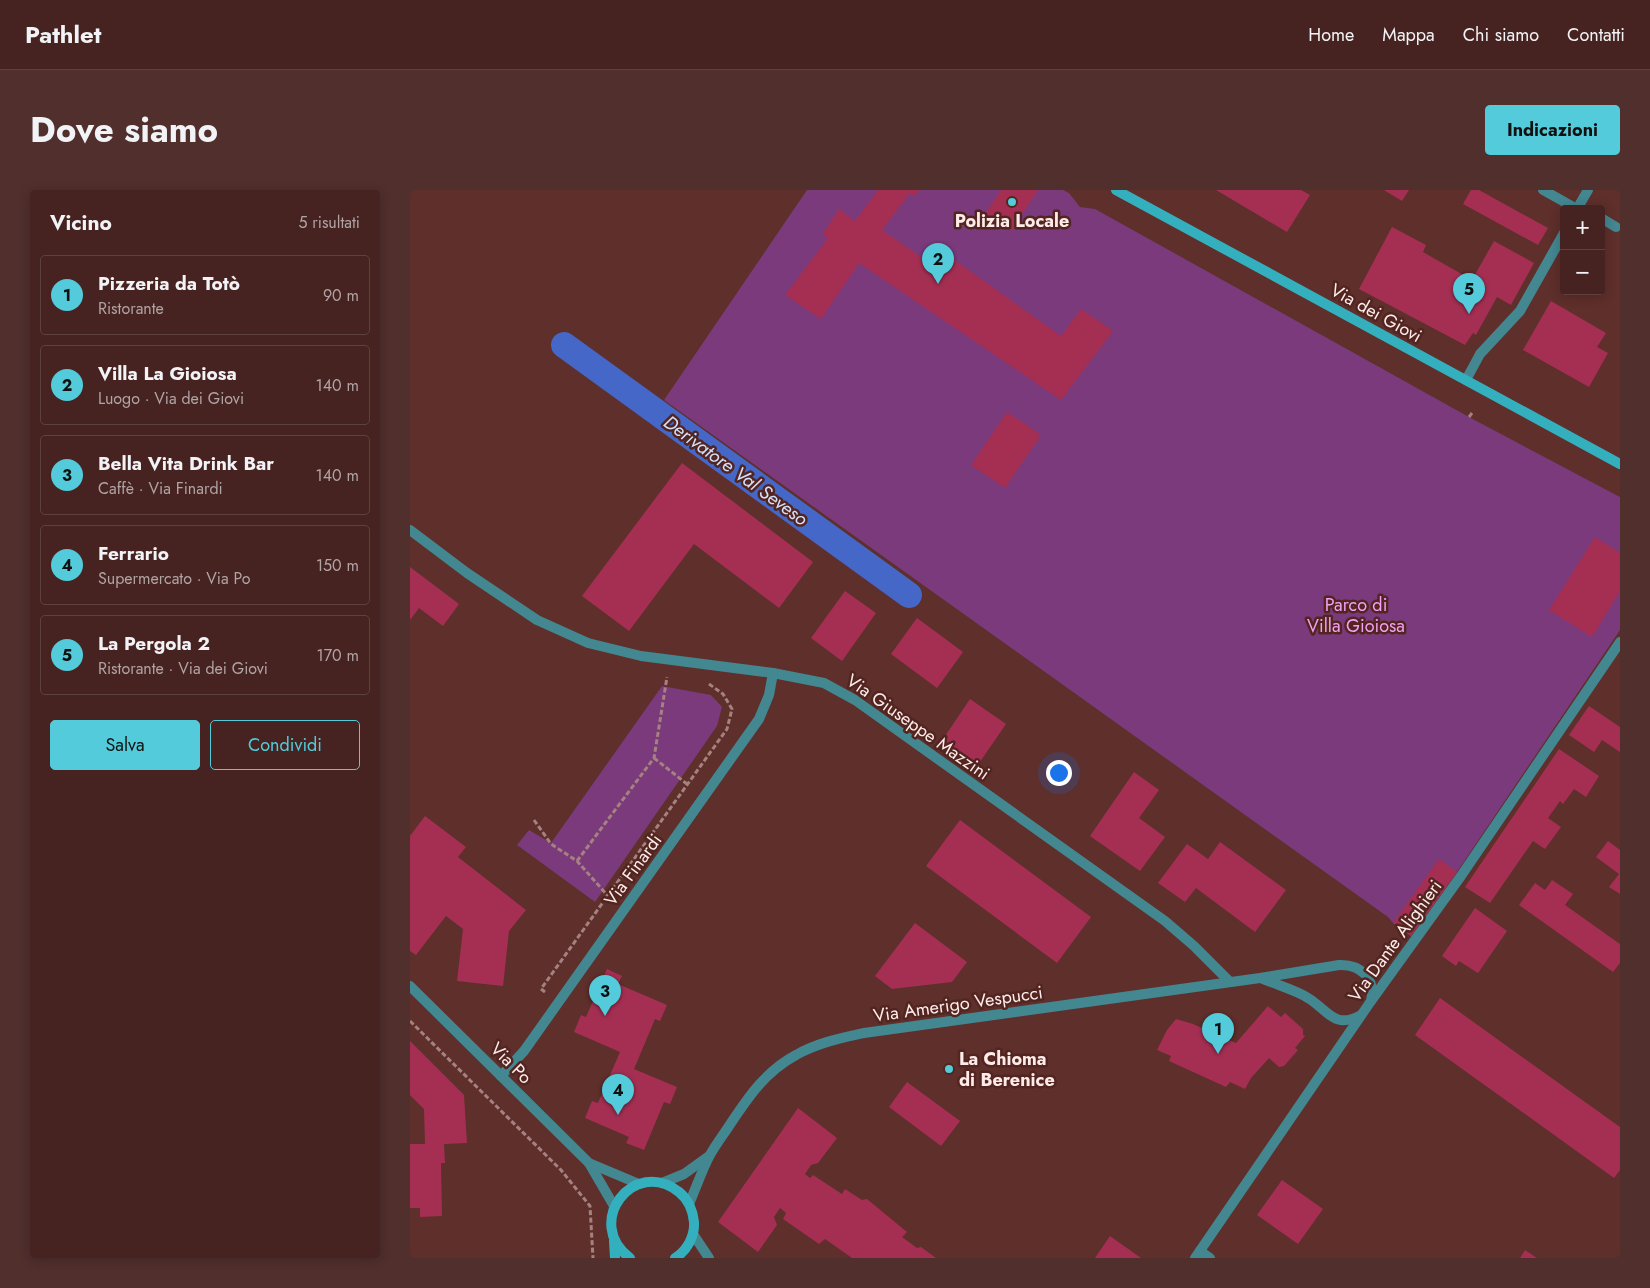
<!DOCTYPE html>
<html lang="it">
<meta charset="utf-8">
<style>
body{margin:0;font-family:Jost,sans-serif;background:#502f2d;color:#f1f3f6}
.controls{position:absolute;right:15px;top:15px;display:grid;overflow:hidden;border-radius:5px;box-shadow:0 2px 12px #0003}
.controls button{width:45px;height:45px;display:grid;place-items:center;padding:0;border:0;border-bottom:1px solid #5e403e;background:#462320;color:#f1f3f6;font:25px sans-serif}
.you{position:absolute;left:648px;top:582px;width:18px;height:18px;margin:-12px;border:4px solid #fff;border-radius:50%;background:#1a73e8;box-shadow:0 0 0 8px #1a73e833}
.badge{display:grid;place-items:center;width:32px;height:32px;border-radius:50%;background:#53cbda;color:#111;font-size:16px;font-weight:700}
.pin{position:absolute;translate:-50% -41px;filter:drop-shadow(0 1px 2px #0008)}
.pin::after{content:'';position:absolute;top:26px;width:18px;height:15px;background:inherit;clip-path:polygon(0 0,100% 0,50% 100%)}
.list{margin:0;padding:0;list-style:none}
h2{display:flex;justify-content:space-between;align-items:center;height:65px;margin:0;padding:0 20px;font-size:21px}
h2 small{font-size:16px;font-weight:400;color:#b0a4a5}
.list li{display:grid;grid-template-columns:32px 1fr auto;gap:15px;align-items:center;box-sizing:border-box;height:80px;margin:0 10px 10px;padding:0 10px;border:1px solid #5e403e;border-radius:5px}
.list b{display:block;font-size:19px;white-space:nowrap}
.list p{margin:0;font-size:16px;white-space:nowrap;color:#b0a4a5}
.list em{font-size:16px;font-style:normal;color:#b0a4a5}
.actions{display:flex;gap:10px;padding:15px 20px}
.actions a{flex:1;padding:11px 0;border:1px solid #53cbda;border-radius:5px;text-align:center;font-size:18px;color:#53cbda}
.actions .main{background:#53cbda;color:#111}
.map{position:relative;flex:none;width:1210px;height:1068px;overflow:hidden;border-radius:5px}
header{display:flex;align-items:center;gap:30px;box-sizing:border-box;height:70px;padding:0 25px;background:#462320;border-bottom:1px solid #5e403e}
header strong{font-size:24px}
nav{display:flex;gap:28px;margin-inline-start:auto;font-size:18px}
.intro{display:flex;align-items:center;justify-content:space-between;box-sizing:border-box;height:120px;padding:0 30px}
h1{margin:0;font-size:35px}
.button{padding:12px 22px;border-radius:5px;background:#53cbda;color:#111;font-size:18px;font-weight:700}
main{display:flex;gap:30px;padding:0 30px}
aside{flex:1;background:#462320;border-radius:5px;box-shadow:0 2px 12px #0003}
.map>svg:first-child{display:block}
</style>
<header>
<strong>Pathlet</strong>
<nav><a>Home</a><a>Mappa</a><a>Chi siamo</a><a>Contatti</a></nav>
</header>
<div class="intro"><h1>Dove siamo</h1><a class="button">Indicazioni</a></div>
<main>
<aside>
<h2>Vicino<small>5 risultati</small></h2>
<ul class="list">
<li><span class="badge">1</span><div><b>Pizzeria da Totò</b><p>Ristorante</p></div><em>90 m</em></li>
<li><span class="badge">2</span><div><b>Villa La Gioiosa</b><p>Luogo · Via dei Giovi</p></div><em>140 m</em></li>
<li><span class="badge">3</span><div><b>Bella Vita Drink Bar</b><p>Caffè · Via Finardi</p></div><em>140 m</em></li>
<li><span class="badge">4</span><div><b>Ferrario</b><p>Supermercato · Via Po</p></div><em>150 m</em></li>
<li><span class="badge">5</span><div><b>La Pergola 2</b><p>Ristorante · Via dei Giovi</p></div><em>170 m</em></li>
</ul>
<div class="actions"><a class="main">Salva</a><a>Condividi</a></div>
</aside>
<div class="map">
<svg width="1210" height="1068" viewBox="0 0 1210 1068">
<rect width="100%" height="100%" fill="#5e2f2b"/>
<g fill="#7a3a7b">
<polygon points="397,0 653,0 659,3 670,17 685,19 1059,227 1210,307 1210,440 1047,682 1001,746 983,733 978,727 254,210"/>
<polygon points="252,496 301,505 312,517 307,536 185,712 107,655 119,640 141,653"/>
</g>
<g fill="none" stroke-linecap="round" stroke-linejoin="round">
<polyline stroke="#4567c8" stroke-width="26" points="154,155 499,405"/>
</g>
<g fill="#a52f53">
<polygon points="468,0 509,0 504,6 500,3 472,40 533,82 543,69 651,146 671,119 703,141 651,210 449,73 411,129 375,105 418,48 413,44 429,19 445,31"/>
<polygon points="591,0 628,0 601,41 575,24"/>
<polygon points="806,0 891,0 900,5 877,42"/>
<polygon points="974,0 999,0 992,11"/>
<polygon points="1061,0 1069,0 1138,38 1128,55 1053,14"/>
<polygon points="982,37 1016,55 1013,62 1062,90 1084,51 1124,73 1101,115 1087,107 1066,145 1063,143 1055,155 949,99"/>
<polygon points="1141,111 1196,143 1187,157 1198,163 1179,197 1113,160"/>
<polygon points="597,222 631,245 595,298 561,275"/>
<polygon points="272,273 403,372 369,418 284,354 219,441 172,406"/>
<polygon points="1185,347 1210,363 1210,401 1182,447 1139,420"/>
<polygon points="0,377 49,414 33,436 9,418 0,430"/>
<polygon points="435,401 466,423 432,471 401,448"/>
<polygon points="507,428 553,462 527,498 481,464"/>
<polygon points="560,509 596,534 565,579 529,555"/>
<polygon points="1179,516 1210,537 1210,562 1192,550 1184,562 1159,545"/>
<polygon points="1149,559 1189,586 1176,607 1164,599 1153,614 1150,611 1138,628 1151,637 1135,659 1123,651 1080,713 1055,697"/>
<polygon points="724,582 749,600 729,628 755,647 730,681 680,646"/>
<polygon points="15,626 56,657 48,667 116,720 99,741 93,796 47,791 53,739 36,726 6,765 0,761 0,646"/>
<polygon points="550,630 681,727 647,773 516,676"/>
<polygon points="1198,651 1210,660 1210,704 1199,697 1209,684 1186,667"/>
<polygon points="810,652 876,700 845,742 786,698 775,712 748,693 777,654 798,669"/>
<polygon points="1029,669 1047,682 1001,746 983,733"/>
<polygon points="1142,690 1163,704 1155,715 1210,754 1210,773 1203,782 1109,715 1125,693 1135,700"/>
<polygon points="1065,718 1097,741 1068,783 1049,771 1046,776 1032,766"/>
<polygon points="505,733 557,772 542,792 482,799 465,786"/>
<polygon points="197,779 212,786 208,794 257,815 250,831 245,829 224,879 267,897 260,914 254,912 234,960 216,953 219,947 175,928 182,911 188,913 210,862 164,842 171,825 176,827"/>
<polygon points="1030,808 1210,937 1210,980 1204,988 1005,845"/>
<polygon points="858,816 871,827 875,823 893,839 893,845 895,846 885,858 888,860 874,876 869,877 859,868 841,888 835,899 820,892 816,897 759,871 761,866 747,860 757,840 766,829 783,834 826,853"/>
<polygon points="0,851 54,905 57,953 34,954 35,973 31,973 32,1026 10,1027 10,1018 0,1018 0,954 15,954 14,919 0,905"/>
<polygon points="497,892 550,931 531,956 479,917"/>
<polygon points="388,918 427,948 408,973 401,975 395,984 400,988 403,985 432,1004 435,999 452,1010 457,1009 497,1042 492,1047 507,1058 511,1057 526,1068 442,1068 415,1049 409,1054 373,1029 376,1023 370,1018 364,1027 367,1035 348,1062 308,1032"/>
<polygon points="872,990 913,1019 888,1054 847,1025"/>
<polygon points="700,1046 731,1068 685,1068"/>
<polygon points="1115,1060 1127,1068 1110,1068"/>
</g>
<g fill="none" stroke-linecap="round" stroke-linejoin="round">
<g stroke="#a5827f" stroke-width="3" stroke-dasharray="5 2.5" stroke-linecap="butt">
<polyline points="1059,227 1062,223"/>
<polyline points="244,568 277,594"/>
<polyline points="124,630 141,654 167,671 198,706"/>
<polyline points="167,671 244,568 257,487"/>
<polyline points="135,802 131,799 317,539 322,519 313,504 299,494"/>
<polyline points="0,831 151,980 180,1016 183,1068"/>
</g>
<g stroke="#438790" stroke-width="10">
<polyline points="1133,0 1167,19"/>
<polyline points="1167,19 1178,0"/>
<polyline points="1191,28 1206,37"/>
<polyline points="1056,190 1070,164 1110,121 1154,43"/>
</g>
<g stroke="#438790" stroke-width="10">
<polyline points="0,340 57,383 127,430 178,453 231,466 363,483 414,493 445,510 755,731 784,756 820,792"/>
<path d="M851,788c15,7 33,11 47,20 20,12 26,32 53,17"/>
<polyline points="0,796 179,973 204,1016"/>
<polyline points="91,886 114,861 349,529 359,505 363,483"/>
<polyline points="179,973 229,994"/>
<polyline points="252,993 274,984 299,966"/>
<path d="M279,1014c7,-16 13,-34 21,-49 6,-11 14,-21 21,-32 18,-27 35,-52 65,-68 21,-12 45,-17 68,-22l396,-55 79,-13c22,-1 37,14 32,36"/>
<polyline points="283,1044 299,1068"/>
<polyline points="790,1061 800,1068"/>
<polyline points="785,1068 961,811 1051,686 1210,452"/>
</g>
<g stroke="#34afbe" stroke-width="10">
<polyline points="706,0 1210,274"/>
<polyline points="204,1051 205,1068"/>
<path d="M220,1068c-47,-35 4,-102 49,-66 9,7 14,19 15,30 1,14 -7,29 -19,36"/>
</g>
</g>
<g fill="#53cbda" stroke="#522521" stroke-width="2">
<circle cx="602" cy="12" r="5"/>
<circle cx="539" cy="879" r="5"/>
</g>
<g text-anchor="middle" stroke-width="5" stroke-linejoin="round" paint-order="stroke">
<g font-size="18" font-weight="bold" fill="#ffecea" stroke="#522521">
<text x="602" y="37">Polizia Locale</text>
<text x="549" y="875" text-anchor="start">La Chioma<tspan x="549" dy="21">di Berenice</tspan></text>
</g>
<g font-size="18" fill="#ffecea" stroke="#522521">
<text transform="translate(966 123) rotate(29)" y="6">Via dei Giovi</text>
<text transform="translate(508 537) rotate(35)" y="6">Via Giuseppe Mazzini</text>
<text transform="translate(223 680) rotate(-54)" y="6">Via Finardi</text>
<text transform="translate(985 751) rotate(-54)" y="6">Via Dante Alighieri</text>
<text transform="translate(548 814) rotate(-8)" y="6">Via Amerigo Vespucci</text>
<text transform="translate(101 873) rotate(45)" y="6">Via Po</text>
</g>
<g font-size="18" fill="#f59ff5" stroke="#522521">
<text x="946" y="421">Parco di<tspan x="946" dy="21">Villa Gioiosa</tspan></text>
</g>
<g font-size="19" font-style="italic" fill="#d4e0f9" stroke="#522521">
<text transform="translate(326 280) rotate(36)" y="7">Derivatore Val Seveso</text>
</g>
</g>
</svg>
<div class="controls">
<button>+</button>
<button>−</button>
</div>
<div class="you"></div>
<div class="pin badge" style="left:808px;top:864px">1</div>
<div class="pin badge" style="left:528px;top:94px">2</div>
<div class="pin badge" style="left:195px;top:826px">3</div>
<div class="pin badge" style="left:208px;top:925px">4</div>
<div class="pin badge" style="left:1059px;top:124px">5</div>
</div>
</main>
